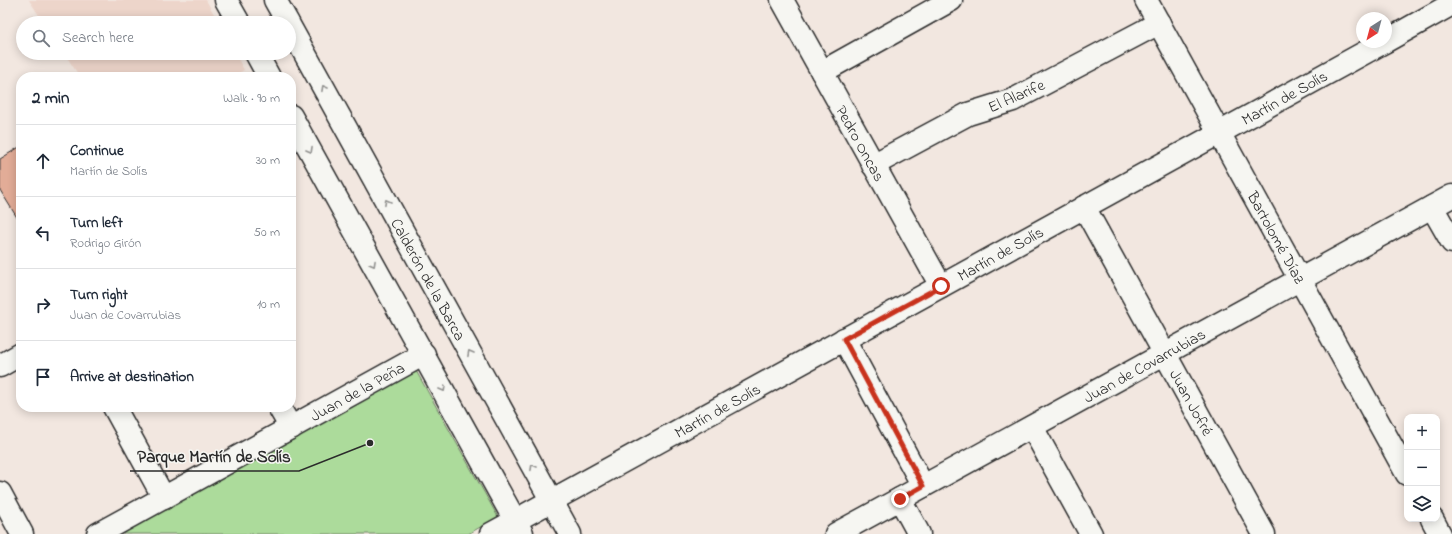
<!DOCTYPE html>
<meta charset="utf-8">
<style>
body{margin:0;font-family:"Indie Flower",sans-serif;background:#f6f6f7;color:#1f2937}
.controls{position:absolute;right:12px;bottom:12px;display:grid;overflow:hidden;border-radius:8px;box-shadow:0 2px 10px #0003}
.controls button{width:36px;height:36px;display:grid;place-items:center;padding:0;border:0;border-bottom:1px solid #e0e1e3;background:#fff;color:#1f2937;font:20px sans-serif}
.compass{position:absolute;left:1356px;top:12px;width:36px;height:36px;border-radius:50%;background:#fff;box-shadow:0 2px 10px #0003;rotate:216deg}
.stop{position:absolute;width:12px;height:12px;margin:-9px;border:3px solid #c8321e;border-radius:50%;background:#fff}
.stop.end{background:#c8321e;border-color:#fff;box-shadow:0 1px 4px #0008}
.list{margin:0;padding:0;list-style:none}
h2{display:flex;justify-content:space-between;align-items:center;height:52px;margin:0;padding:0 16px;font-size:17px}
h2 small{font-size:13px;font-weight:400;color:#747a83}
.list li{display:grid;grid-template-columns:26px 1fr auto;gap:12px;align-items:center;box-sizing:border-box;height:72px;padding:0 16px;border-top:1px solid #e0e1e3}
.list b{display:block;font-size:15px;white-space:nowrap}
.list p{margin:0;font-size:13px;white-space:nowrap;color:#747a83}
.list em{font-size:13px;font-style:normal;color:#747a83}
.icon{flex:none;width:22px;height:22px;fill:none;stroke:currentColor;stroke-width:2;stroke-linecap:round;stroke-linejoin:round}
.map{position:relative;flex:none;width:1452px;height:534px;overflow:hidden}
.search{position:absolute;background:#fff;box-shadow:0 2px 10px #0003;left:16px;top:16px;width:280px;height:44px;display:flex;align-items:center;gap:10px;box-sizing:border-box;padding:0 14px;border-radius:22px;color:#747a83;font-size:15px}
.panel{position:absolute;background:#fff;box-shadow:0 2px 10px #0003;left:16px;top:72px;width:280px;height:340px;border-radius:16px}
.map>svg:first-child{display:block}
</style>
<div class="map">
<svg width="1452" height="534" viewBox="0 0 1452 534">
<rect width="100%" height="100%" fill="#f2e7e0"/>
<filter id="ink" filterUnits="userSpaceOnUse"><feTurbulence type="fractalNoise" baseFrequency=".025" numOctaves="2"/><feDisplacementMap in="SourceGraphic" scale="8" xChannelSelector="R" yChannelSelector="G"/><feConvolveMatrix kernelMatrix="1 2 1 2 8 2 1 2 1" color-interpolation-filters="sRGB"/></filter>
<g filter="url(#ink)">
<g fill="#edd5ca">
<polygon points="29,0 206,0 219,23 44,23"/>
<polygon points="64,53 235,53 244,70 232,77 80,77"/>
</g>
<polygon fill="#acdb9b" stroke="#6c8363" points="415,369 498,517 468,534 121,534"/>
<polygon fill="#e2ac97" stroke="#2b2b2b" points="21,146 21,224 0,190 0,159"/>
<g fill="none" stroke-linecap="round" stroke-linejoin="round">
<defs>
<g id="minor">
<polyline points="226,0 239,23"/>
<polyline points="275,0 288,23"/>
<polyline points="782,0 941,286"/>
<polyline points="1146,0 1407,474"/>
<polyline points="289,25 570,534"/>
<polyline points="1386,41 1452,4"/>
<polyline points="256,53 269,77"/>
<polyline points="822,72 951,0"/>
<polyline points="291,116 522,533"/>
<polyline points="873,165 968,114 1013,100 1159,23"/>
<polyline points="1084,207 1264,534"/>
<polyline points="1432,207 1452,242"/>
<polyline points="844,339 923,486"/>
<polyline points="0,366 21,354"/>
<polyline points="114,407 164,498"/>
<polyline points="279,407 291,428"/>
<polyline points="1032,427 1091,534"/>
<polyline points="0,493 22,534"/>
<polyline points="900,499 919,534"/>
<polyline points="1432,519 1440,534"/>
<polyline points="98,534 424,354"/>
<polyline points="491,534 1384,42"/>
<polyline points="836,534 1452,196"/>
</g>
</defs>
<use href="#minor" stroke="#2b2b2b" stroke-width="25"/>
<use href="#minor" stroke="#f6f6f2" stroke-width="22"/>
</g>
<defs><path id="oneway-chevron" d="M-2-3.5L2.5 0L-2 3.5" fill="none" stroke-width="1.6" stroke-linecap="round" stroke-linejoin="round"/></defs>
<g stroke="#90908e">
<use href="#oneway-chevron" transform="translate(324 88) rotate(-119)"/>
<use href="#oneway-chevron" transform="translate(310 150) rotate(61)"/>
<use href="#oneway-chevron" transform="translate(387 202) rotate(-119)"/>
<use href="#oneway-chevron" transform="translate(373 264) rotate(61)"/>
<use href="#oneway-chevron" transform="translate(470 353) rotate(-119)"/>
<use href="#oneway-chevron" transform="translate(443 389) rotate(61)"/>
<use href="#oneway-chevron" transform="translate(533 467) rotate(-119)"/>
</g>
</g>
<g fill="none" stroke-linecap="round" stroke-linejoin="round" filter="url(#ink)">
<polyline stroke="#c8321e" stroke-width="5" points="900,499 923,486 844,339 941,286"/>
</g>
<g text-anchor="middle" stroke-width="3" stroke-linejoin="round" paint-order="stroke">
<g font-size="16" fill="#2b2b2b" stroke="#f6f6f2">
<text transform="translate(1016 95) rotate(-24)" y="6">El Alarife</text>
<text transform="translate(1284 97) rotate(-29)" y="6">Martín de Solís</text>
<text transform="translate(861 143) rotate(61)" y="6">Pedro Oncas</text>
<text transform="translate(1277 237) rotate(61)" y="6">Bartolomé Díaz</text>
<text transform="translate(1000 253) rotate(-29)" y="6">Martín de Solís</text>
<text transform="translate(429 279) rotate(61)" y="6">Calderón de la Barca</text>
<text transform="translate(1144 365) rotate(-29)" y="6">Juan de Covarrubias</text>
<text transform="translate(357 391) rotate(-29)" y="6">Juan de la Peña</text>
<text transform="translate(1192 402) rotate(61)" y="6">Juan Jofré</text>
<text transform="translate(717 410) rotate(-29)" y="6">Martín de Solís</text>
</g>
</g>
<path fill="none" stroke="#2b2b2b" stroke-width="1.5" d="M370 443L299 471H130"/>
<circle fill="#2b2b2b" stroke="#f6f6f2" stroke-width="1.5" cx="370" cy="443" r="4"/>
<g font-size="17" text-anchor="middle" font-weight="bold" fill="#2b2b2b" stroke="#f6f6f2" stroke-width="3" stroke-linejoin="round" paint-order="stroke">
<text x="214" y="462">Parque Martín de Solís</text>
</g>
</svg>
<div class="controls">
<button>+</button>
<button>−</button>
<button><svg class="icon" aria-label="layers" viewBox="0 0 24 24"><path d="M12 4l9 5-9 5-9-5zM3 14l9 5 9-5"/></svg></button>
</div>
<svg class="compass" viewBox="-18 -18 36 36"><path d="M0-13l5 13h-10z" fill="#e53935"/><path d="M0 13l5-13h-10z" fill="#747a83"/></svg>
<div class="stop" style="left:941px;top:286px"></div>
<div class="stop end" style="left:900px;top:499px"></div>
<div class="search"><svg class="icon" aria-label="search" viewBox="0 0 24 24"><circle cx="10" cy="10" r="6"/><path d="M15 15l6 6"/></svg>Search here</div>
<section class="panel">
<h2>2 min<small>Walk · 90 m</small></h2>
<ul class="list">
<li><svg class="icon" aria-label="ahead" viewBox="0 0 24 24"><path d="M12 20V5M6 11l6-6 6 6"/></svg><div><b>Continue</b><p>Martín de Solís</p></div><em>30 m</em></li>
<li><svg class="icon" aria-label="left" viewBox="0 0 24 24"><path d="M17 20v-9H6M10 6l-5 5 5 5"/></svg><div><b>Turn left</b><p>Rodrigo Girón</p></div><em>50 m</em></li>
<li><svg class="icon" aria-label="right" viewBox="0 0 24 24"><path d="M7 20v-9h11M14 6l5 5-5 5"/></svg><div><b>Turn right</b><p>Juan de Covarrubias</p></div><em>10 m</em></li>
<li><svg class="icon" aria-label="arrive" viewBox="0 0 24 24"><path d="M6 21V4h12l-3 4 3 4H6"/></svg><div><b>Arrive at destination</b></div></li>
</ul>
</section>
</div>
